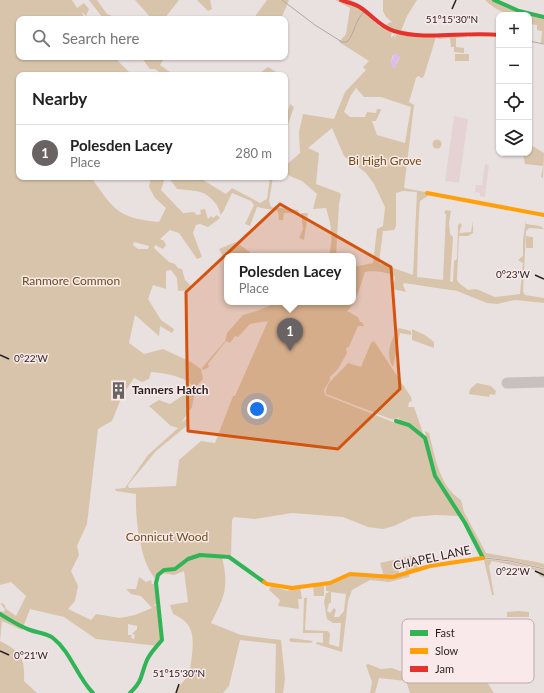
<!DOCTYPE html>
<meta charset="utf-8">
<style>
body{margin:0;font-family:Lato,sans-serif;background:#f2f2f2;color:#222}
.controls{position:absolute;right:12px;top:12px;display:grid;overflow:hidden;border-radius:8px;box-shadow:0 1px 3px #0004}
.controls button{width:36px;height:36px;display:grid;place-items:center;padding:0;border:0;border-bottom:1px solid #e0e0e0;background:#fff;color:#222;font:20px sans-serif}
.you{position:absolute;left:257px;top:409px;width:14px;height:14px;margin:-10px;border:3px solid #fff;border-radius:50%;background:#1a73e8;box-shadow:0 0 0 6px #1a73e833}
.badge{display:grid;place-items:center;width:26px;height:26px;border-radius:50%;background:#6a6363;color:#fff;font-size:13px;font-weight:700}
.pin{position:absolute;translate:-50% -33px;filter:drop-shadow(0 1px 2px #0008)}
.pin::after{content:'';position:absolute;top:21px;width:14px;height:12px;background:inherit;clip-path:polygon(0 0,100% 0,50% 100%)}
.popup{position:absolute;left:224px;top:253px;width:132px;height:52px;box-sizing:border-box;display:grid;place-content:center;border-radius:8px;background:#fff;filter:drop-shadow(0 1px 3px #0005);font-size:13px;white-space:nowrap;color:#767676}
.popup b{font-size:15px;color:#222}
.popup::after{content:'';position:absolute;left:50%;top:100%;margin-left:-8px;border:8px solid transparent;border-top-color:#fff}
.list{margin:0;padding:0;list-style:none}
h2{display:flex;justify-content:space-between;align-items:center;height:52px;margin:0;padding:0 16px;font-size:17px}
h2 small{font-size:13px;font-weight:400;color:#767676}
.list li{display:grid;grid-template-columns:26px 1fr auto;gap:12px;align-items:center;box-sizing:border-box;height:56px;padding:0 16px;border-top:1px solid #e0e0e0}
.list b{display:block;font-size:15px;white-space:nowrap}
.list p{margin:0;font-size:13px;white-space:nowrap;color:#767676}
.list em{font-size:13px;font-style:normal;color:#767676}
.icon{flex:none;width:22px;height:22px;fill:none;stroke:currentColor;stroke-width:2;stroke-linecap:round;stroke-linejoin:round}
.map{position:relative;flex:none;width:544px;height:693px;overflow:hidden}
.search{position:absolute;background:#fff;box-shadow:0 1px 3px #0004;left:16px;top:16px;width:272px;height:44px;display:flex;align-items:center;gap:10px;box-sizing:border-box;padding:0 14px;border-radius:8px;color:#767676;font-size:15px}
.panel{position:absolute;background:#fff;box-shadow:0 1px 3px #0004;left:16px;top:72px;width:272px;height:108px;border-radius:8px}
.map>svg:first-child{display:block}
</style>
<div class="map">
<svg width="544" height="693" viewBox="0 0 544 693">
<rect width="100%" height="100%" fill="#e9e0e0"/>
<g fill="#e5d3d4">
<polygon points="454,116 468,119 459,183 445,181"/>
<polygon points="485,164 489,165 485,197 480,196 480,193 475,192 476,185 482,185"/>
</g>
<g fill="#d8c4aa" fill-rule="evenodd">
<path d="M0,0h72l5,8 7,-5 5,6 -3,7 -4,-4 2,7h-65v38h95l18,18h-113v102h72c23,33 27,41 68,45l7,-14 -11,-10 -6,-11 2,-10h53l-1,3 23,14 6,-6 28,15 7,-4 3,-22h3l-4,24 2,6 27,3 1,3h-15l-1,7h-4l-1,-9 -21,-4 -7,19 -5,-2 9,-19 -3,-4 -19,-8 -9,19 -3,3c1,-8 -10,-19 -17,-22 -7,-3 -18,-3 -26,-4l-8,-11h-4l-4,12 22,23 11,-1 3,3 4,-1 -1,-4 5,-1 3,10 3,-3 2,2 4,-3 3,3 -12,9 -8,-3 -4,1 -3,8 9,24 -5,2 -18,-26 -9,-3 -10,9 4,2 2,4 -3,4 -8,-4 -1,3 15,14 6,2 3,4 4,1 3,11 7,7 -2,3 -12,1 -1,-13 -6,-8 -5,1v18l-13,-4 -5,14 13,21 13,9 -2,4 -12,-7 -1,10 -24,-21 -6,28 15,11 19,-5 28,13 10,7 2,10 -7,8 -4,20 -11,16 5,-4 3,5 -33,27 -28,34 1,3 47,-2 3,-26 22,-19 14,2 18,-47h2l33,-75 -18,3 -12,13 -3,-1 -5,7 -4,-2 -18,23 1,3 -6,3 -1,-2 23,-27 2,-8 16,-18 14,-4 21,-9h75v-35l20,-4 4,-34 6,-3 2,-19 -11,-23 -8,-11 -22,-17 -12,-28 -24,20 11,5 -3,31 24,9 1,2 -2,9 -3,52h-7c4,-19 3,-28 -3,-48l-13,1 4,-15 -15,-13 -17,-7v-8l15,-13 -1,-21 4,-18 31,5 11,-27 21,-22 -3,-3 6,-6 -30,-19 7,-8 4,-26 -15,-8h15l15,8 -2,2 16,16 13,4 -1,8 5,-5 -3,7 5,-8 5,1 1,3 1,-2 94,1v2h-30l-1,-2 -1,2 -11,1v9l8,1v5l-10,-1v-5h-3l-1,-9 -11,1 -3,-2 -12,39 -2,2 -4,-2 -2,2 -7,24 5,3 -10,83 21,4v2l4,1 -9,6c-2,22 -2,49 -3,76l26,3 3,-66 -2,-1 2,-3 5,1 -2,12 1,11 3,3 -3,44 3,1 1,-21 3,-2 1,-34 2,-2 2,2 -3,8 12,-1 2,-11v12l-5,3h-9l-2,44 2,3 9,7 8,-1 19,8 25,-3 3,-31 -5,-3 5,-4v-16l3,-20v4l14,2 4,3 -15,-1 -3,3 -3,61 2,3 19,3v5l-29,-3 -18,4 -10,-1 -30,-12 -53,-8 -1,2 3,7 -13,-3 2,-12c-6,-5 -22,-7 -30,-5 -4,11 -9,33 -18,39l11,6 2,5h2l2,4h-6l-9,21 -3,1 1,5 -9,16 -8,8v3l-6,10 1,5 68,27 15,3 16,14 9,35 27,42 -25,-1 -22,2 -19,9 -11,3 -15,-2 -25,-10 -51,-4 -37,6 -21,-2 -2,3 -1,36 -1,2 -8,-1c7,30 3,39 -11,66l30,12 40,5 4,39 -2,14h-8l1,-49 -36,-4 -11,46 -6,7h-48c4,-9 12,-13 14,-20 2,-5 2,-12 3,-18 2,-21 1,-32 -19,-41l-3,-9 18,-3 -4,-31 -10,4 -12,-2 -3,3 -1,5c-18,-14 -23,-65 -22,-87l-20,-3 -1,-2 10,-1 23,-33 30,-27 -7,-2 -22,-20 10,-6 11,4 23,-15 -1,-4c-9,-9 -28,-12 -41,-13l-2,7 -7,3 -8,-4 -12,18 -10,25 -14,8 -11,95 -10,22 2,9 -8,16 7,15 -3,15 -7,8 23,11 5,-6 24,4 15,-3 17,-7 -11,-12 -10,-2 -5,-5h10l3,-12 7,5 5,-2 1,4h3l2,19 -4,3 5,-1 4,33 -4,8 -62,-7 -32,-22 -34,-8 -8,21 -20,-9 -2,20c21,11 25,16 24,40l13,12h-37v-79l5,2 -5,-3v-2l4,1 1,-3 -5,-6 4,1 2,5 10,7 10,-20 -15,-14 -11,3zM393,55l7,2 -6,11 -3,-6zM356,88l8,9h17l30,10 -6,36 -28,-8 -5,-14h4l5,-11 -1,-1h-3l-1,4 -9,-1 -2,5h-15l-6,-5 7,-17zM403,191l14,1 -4,83 -34,-12 4,-32 11,-1 2,-4v-33zM134,242l15,4 -1,3h-10l-5,-4zM128,624l9,2v3l-5,5 3,1 -1,4 -3,-1 1,-3h-4z"/>
<polygon points="89,0 97,0 107,14 112,16 110,19 102,17"/>
<polygon points="135,0 179,0 164,19 152,19"/>
<polygon points="197,0 210,0 212,9 208,11"/>
<polygon points="267,0 289,0 281,19 253,19"/>
<polygon points="383,0 417,0 407,16 401,31 386,27 388,23 392,22 386,17 383,11"/>
<path d="M485,0h8l6,4 45,14v25h-3l1,-12 -5,-1v-5l-8,-1v-9c-19,0 -29,-1 -44,-15z"/>
<rect x="455" y="54" width="14" height="7"/>
<polygon points="141,57 165,57 160,65 174,75 164,75 155,69 150,69"/>
<polygon points="268,67 276,72 273,75 257,75"/>
<polygon points="290,104 294,107 285,133 285,122"/>
<circle cx="437" cy="144" r="4.5"/>
<polygon points="529,144 544,153 543,178 541,177 543,166 525,164 523,153 529,153"/>
<polygon points="301,213 308,213 304,240 299,238 303,229"/>
<polygon points="526,236 533,237 533,248 526,248"/>
<polygon points="236,242 255,256 227,256 227,260 224,259 219,249"/>
<path d="M399,328l12,3v4l-11,-2 -7,34c-8,-14 -2,-25 4,-38z"/>
<polygon points="412,329 425,335 434,342 434,348 412,340"/>
<path d="M374,341l37,56 1,4 -3,1 -1,5h6l10,29 -16,-14 -9,-1v-4l-4,3 -7,-2 -62,-24c-2,-11 16,-23 22,-31l13,4 10,-24z"/>
<polygon points="477,383 491,386 496,391 495,395 490,394 489,397 469,394 470,389"/>
<path d="M425,431l4,2c6,24 11,54 32,67l3,12 22,41 51,9 7,2v4l-35,-8 -25,-3 -18,-33 -30,-48 -8,-25z"/>
<polygon points="415,555 418,568 406,571 405,568 399,569 399,574 384,576 380,563"/>
<polygon points="486,559 510,562 544,570 544,578 539,576 540,571 492,561 489,566 494,595 492,595 484,560"/>
<path d="M410,572l-1,5 -20,5 -19,-2 -18,10 -4,11 -6,51 -26,-8 1,-2 6,1v-10h-20l1,-35h3l-2,32 23,1 2,3 -1,10 10,3 2,-24h-8l-6,-4 -3,-17 2,-9h2l1,-2h-3v-7l25,-9 42,2zM331,592l15,2 -2,17 -5,6h-5l2,-7 -2,-2 -4,5 -3,-2 2,-8h2z"/>
<polygon points="313,585 324,586 324,596 314,596"/>
<polygon points="271,586 288,591 290,588 300,587 302,599 298,599 299,609 278,606 280,600 269,590"/>
<polygon points="518,611 529,612 529,617 507,617 507,612"/>
<polygon points="291,638 313,641 311,643 291,642 289,640"/>
<polygon points="368,664 381,669 392,668 429,682 454,680 487,682 494,693 410,693 406,681 379,678 375,693 370,693 372,682 366,665"/>
</g>
<polygon fill="#dbbcee" points="395,53 398,54 400,57 396,63 396,67 392,68 391,62"/>
<g fill="none" stroke-linecap="round" stroke-linejoin="round">
<polyline stroke="#c8c0bf" stroke-width="11" points="507,383 544,382"/>
<g stroke="#b2a7a4" stroke-width="1">
<path d="M282,0l33,25 27,17h5c8,-9 8,-22 17,-30"/>
<polyline points="529,41 544,44"/>
<polyline points="485,558 510,561 544,569"/>
</g>
<g stroke="#30b455" stroke-width="4">
<polyline points="494,0 519,11 544,17"/>
<polyline points="396,421 409,425 425,438 435,476 465,523 483,558"/>
<path d="M0,614c10,6 19,12 30,16 8,3 17,3 23,8 18,14 24,39 40,55"/>
<path d="M130,693c14,-14 10,-17 17,-33 3,-7 10,-14 15,-20l-6,-57 2,-8 6,-5 11,-1 13,-10 12,-4 29,2 35,25"/>
</g>
<g stroke="#ff9f0a" stroke-width="4">
<polyline points="427,193 544,215"/>
<polyline points="264,582 267,584 292,588 330,583 350,574 393,577 430,566 483,558"/>
</g>
<path stroke="#e5322d" stroke-width="4" d="M341,0c7,3 14,3 20,8 11,7 19,19 33,23 33,10 71,0 105,4"/>
</g>
<path fill="#d4530e" fill-opacity="0.2" stroke="#d4530e" stroke-width="3" stroke-linejoin="round" d="M280,204l111,63 9,122 -62,60 -150,-18 -2,-139z"/>
<path fill="none" stroke="#251f20" stroke-width="1.5" d="M452,9l4,-9M535,275l9,4M0,355l9,4M535,571l9,4M0,651l9,4M176,693l3,-9"/>
<defs>
<symbol id="building-bare" viewBox="-9 -9 18 18"><path d="M-4-6H4V6H1V3H-1V6H-4ZM-2.5-4.3h1.7v1.8h-1.7ZM.8-4.3h1.7v1.8H.8ZM-2.5-1h1.7V.8h-1.7ZM.8-1h1.7V.8H.8Z" fill="#6a6363" stroke="#fae9ea" stroke-width="2.5" paint-order="stroke"/></symbol>
</defs>
<g fill-rule="evenodd">
<use href="#building-bare" x="106" y="378" width="25" height="25"/>
</g>
<g text-anchor="middle" stroke-width="3" stroke-linejoin="round" paint-order="stroke">
<g font-size="12" fill="#6d4f16" stroke="#fae9ea">
<text x="385" y="165">Bi High Grove</text>
<text x="71" y="285">Ranmore Common</text>
<text x="167" y="541">Connicut Wood</text>
</g>
<g font-size="12" font-weight="bold" fill="#251f20" stroke="#fae9ea" text-anchor="start">
<text x="132" y="394">Tanners Hatch</text>
</g>
<g font-size="12" fill="#251f20" stroke="#fae9ea">
<text transform="translate(432 558) rotate(-12)" y="4">CHAPEL LANE</text>
</g>
</g>
<rect x="402" y="619" width="132" height="64" rx="6" fill="#fae9ea" stroke="#baacad" stroke-width="1"/>
<rect x="410" y="630" width="18" height="6" fill="#30b455"/>
<rect x="410" y="648" width="18" height="6" fill="#ff9f0a"/>
<rect x="410" y="666" width="18" height="6" fill="#e5322d"/>
<g font-size="11" fill="#251f20">
<text x="435" y="637">Fast</text>
<text x="435" y="655">Slow</text>
<text x="435" y="673">Jam</text>
</g>
<g font-size="10" text-anchor="middle" fill="#251f20" stroke="#fae9ea" stroke-width="3" stroke-linejoin="round" paint-order="stroke">
<text x="452" y="23">51°15'30"N</text>
<text x="513" y="278">0°23'W</text>
<text x="31" y="362">0°22'W</text>
<text x="513" y="575">0°22'W</text>
<text x="31" y="659">0°21'W</text>
<text x="179" y="677">51°15'30"N</text>
</g>
</svg>
<div class="controls">
<button>+</button>
<button>−</button>
<button><svg class="icon" aria-label="locate" viewBox="0 0 24 24"><circle cx="12" cy="12" r="6"/><path d="M12 2v4M12 18v4M2 12h4M18 12h4"/></svg></button>
<button><svg class="icon" aria-label="layers" viewBox="0 0 24 24"><path d="M12 4l9 5-9 5-9-5zM3 14l9 5 9-5"/></svg></button>
</div>
<div class="you"></div>
<div class="pin badge" style="left:290px;top:351px">1</div>
<div class="popup"><b>Polesden Lacey</b>Place</div>
<div class="search"><svg class="icon" aria-label="search" viewBox="0 0 24 24"><circle cx="10" cy="10" r="6"/><path d="M15 15l6 6"/></svg>Search here</div>
<section class="panel">
<h2>Nearby<small></small></h2>
<ul class="list">
<li><span class="badge">1</span><div><b>Polesden Lacey</b><p>Place</p></div><em>280 m</em></li>
</ul>
</section>
</div>
